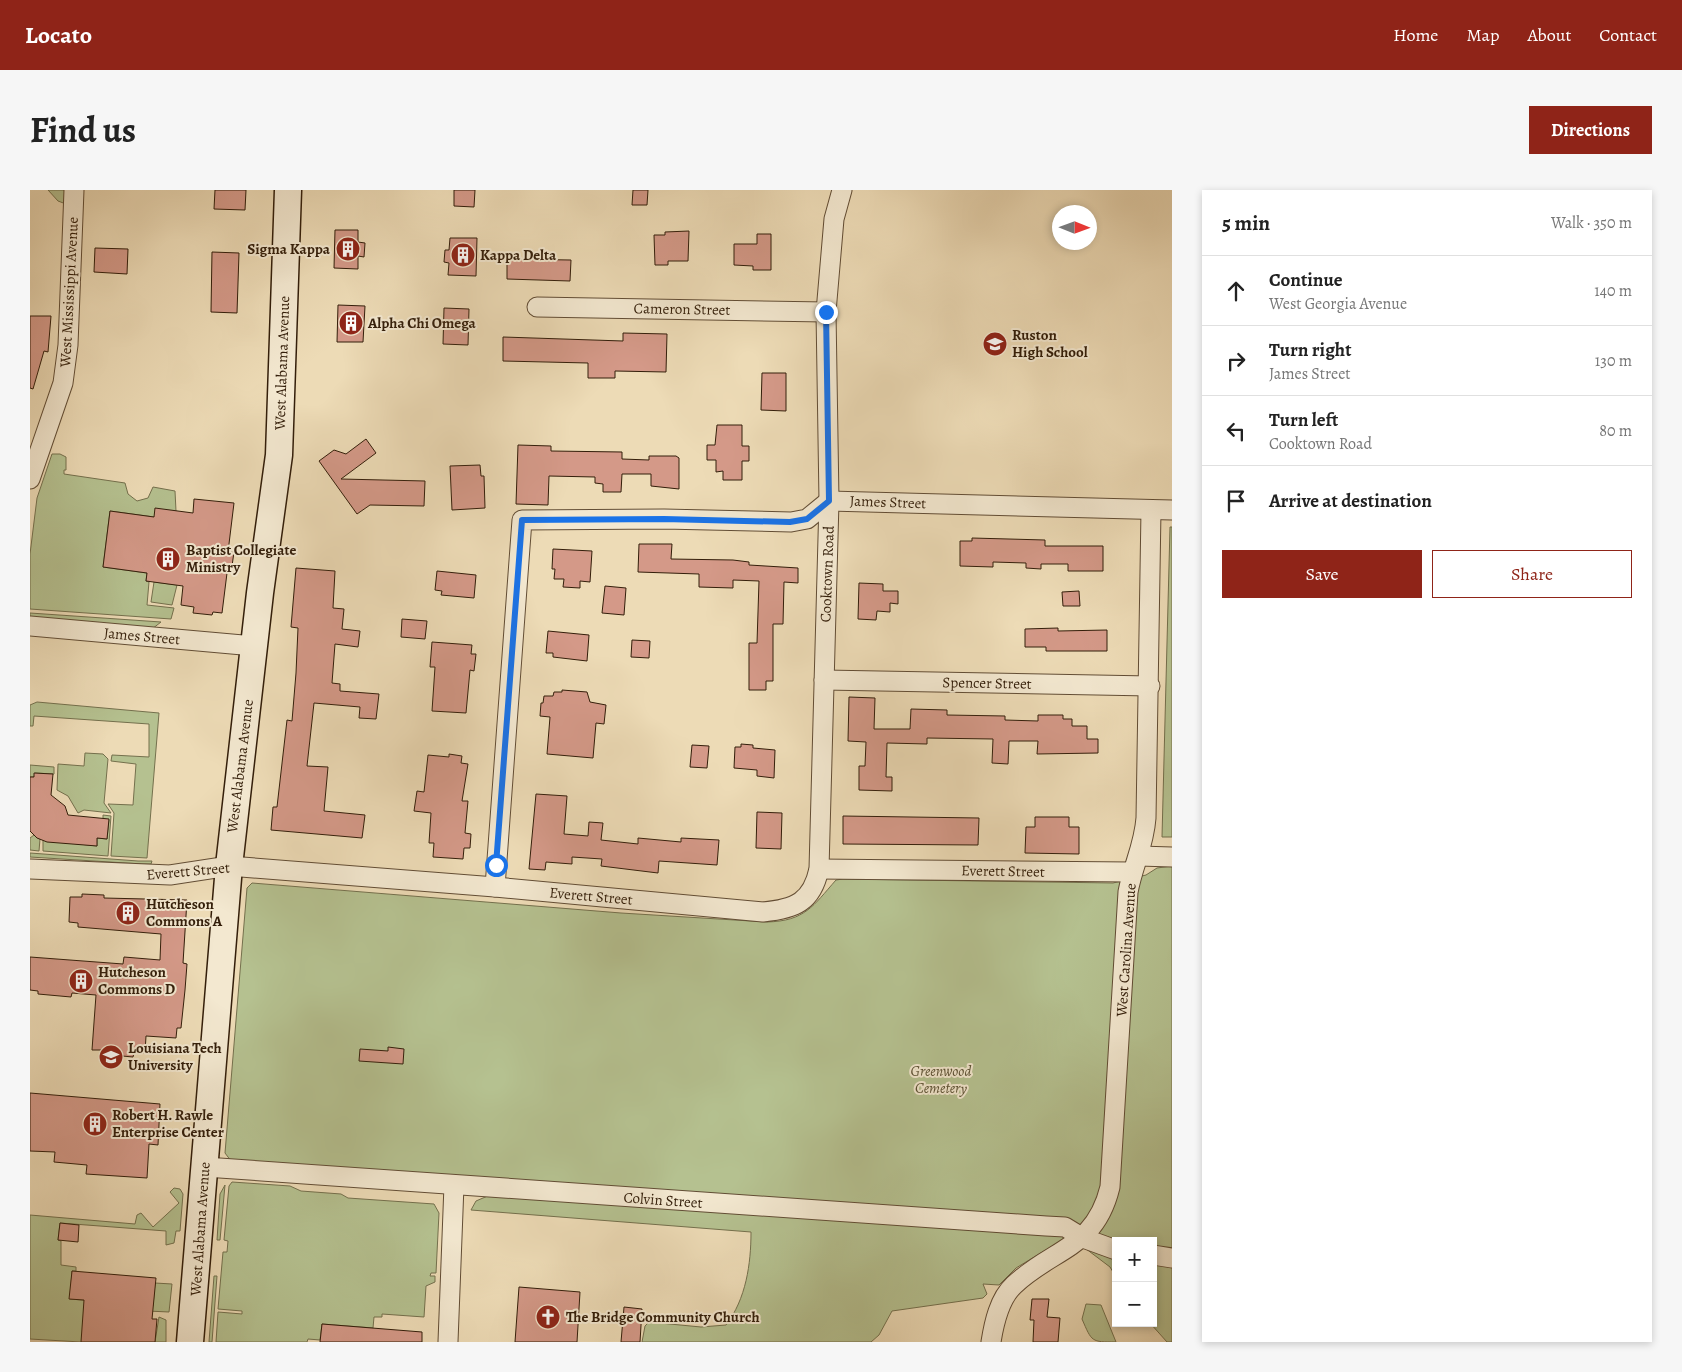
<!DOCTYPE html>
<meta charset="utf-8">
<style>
body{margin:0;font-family:Alegreya,serif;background:#f6f6f6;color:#222}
.controls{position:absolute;right:15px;bottom:15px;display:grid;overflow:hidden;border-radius:0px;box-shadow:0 2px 8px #0003}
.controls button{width:45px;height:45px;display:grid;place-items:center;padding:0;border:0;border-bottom:1px solid #e0e0e0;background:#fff;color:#222;font:25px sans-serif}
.compass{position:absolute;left:1022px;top:15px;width:45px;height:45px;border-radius:50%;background:#fff;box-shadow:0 2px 8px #0003;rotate:91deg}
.stop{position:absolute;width:15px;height:15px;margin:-11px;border:4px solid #1a73e8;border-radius:50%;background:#fff}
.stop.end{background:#1a73e8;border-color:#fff;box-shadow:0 1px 5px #0008}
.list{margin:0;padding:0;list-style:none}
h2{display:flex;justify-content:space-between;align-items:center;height:65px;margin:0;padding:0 20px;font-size:21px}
h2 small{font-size:16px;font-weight:400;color:#767676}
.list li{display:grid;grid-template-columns:32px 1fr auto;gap:15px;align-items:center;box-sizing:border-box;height:70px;padding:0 20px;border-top:1px solid #e0e0e0}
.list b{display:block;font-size:19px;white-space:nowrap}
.list p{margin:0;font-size:16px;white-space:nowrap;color:#767676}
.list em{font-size:16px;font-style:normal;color:#767676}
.actions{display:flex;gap:10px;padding:15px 20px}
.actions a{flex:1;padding:11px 0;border:1px solid #8f2418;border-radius:0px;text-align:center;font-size:18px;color:#8f2418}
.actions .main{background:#8f2418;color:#fff}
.icon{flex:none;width:28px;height:28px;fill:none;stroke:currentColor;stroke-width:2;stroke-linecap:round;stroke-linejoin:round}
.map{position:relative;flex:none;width:1142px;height:1152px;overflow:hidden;border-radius:0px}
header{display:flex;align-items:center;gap:30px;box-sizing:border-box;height:70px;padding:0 25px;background:#8f2418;color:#fff}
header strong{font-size:24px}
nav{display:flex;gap:28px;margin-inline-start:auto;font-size:18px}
.intro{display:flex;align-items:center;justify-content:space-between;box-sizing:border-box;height:120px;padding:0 30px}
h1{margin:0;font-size:35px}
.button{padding:12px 22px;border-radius:0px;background:#8f2418;color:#fff;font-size:18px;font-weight:700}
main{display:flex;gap:30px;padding:0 30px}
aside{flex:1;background:#fff;border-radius:0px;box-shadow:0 2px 8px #0003}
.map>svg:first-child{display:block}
</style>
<header>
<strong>Locato</strong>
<nav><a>Home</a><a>Map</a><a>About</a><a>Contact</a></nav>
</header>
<div class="intro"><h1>Find us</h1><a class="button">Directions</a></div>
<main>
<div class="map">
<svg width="1142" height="1152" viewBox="0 0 1142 1152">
<rect width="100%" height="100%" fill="#eddbb6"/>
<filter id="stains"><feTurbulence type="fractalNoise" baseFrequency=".004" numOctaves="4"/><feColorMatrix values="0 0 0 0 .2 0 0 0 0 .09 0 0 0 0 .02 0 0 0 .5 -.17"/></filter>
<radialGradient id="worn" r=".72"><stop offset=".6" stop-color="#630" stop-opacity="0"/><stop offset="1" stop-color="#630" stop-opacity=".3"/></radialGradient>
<g fill="#b5c190" stroke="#74704d">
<polygon points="18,0 37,0 36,14 28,11"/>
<polygon points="22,264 30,264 36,267 36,280 34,280 34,284 95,293 98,304 107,311 118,308 123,297 145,301 146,321 124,327 80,321 73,377 117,383 116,391 119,392 117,415 144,418 141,429 0,419 0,364 7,308"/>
<polygon points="1140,337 1142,337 1142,647 1132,647"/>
<polygon points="124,392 147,395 142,415 121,412"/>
<polygon points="0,423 131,432 122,439 0,427"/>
<polygon points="7,512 129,523 117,668 81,666 84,623 78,614 103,615 106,574 81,571 82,565 119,567 119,534 4,526 3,536 0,536 0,515"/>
<polygon points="55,563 73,564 78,569 74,613 81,623 54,620 48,623 38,606 27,600 28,574 54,576"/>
<polygon points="0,575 24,577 24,584 5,583 4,587 0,587"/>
<polygon points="73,625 81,626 78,666 13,661 13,650 67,656 67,648 77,649 79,630 73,629"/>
<polygon points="4,645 10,649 9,661 0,660 0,648"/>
<polygon points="0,663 108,671 122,671 121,674 112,674 0,667"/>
<path d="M1142,676v476h-5l-17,-19h3v-82h-37v36l-6,-10 -41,-31 -53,32 -17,17 -16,-1 4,10 -4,4 -91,13 -13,24 -8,7h-229l3,-16 4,-4 52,5 25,-2c20,-26 25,-61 25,-93l-280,-22 5,-9 14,-6 108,7 -367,-41 -6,-8 22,-265 5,-5 369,30 146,9c38,-1 46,-16 69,-42l7,-1 270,4 33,-8 11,-7z"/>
<polygon points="202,992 260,996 271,1001 311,1004 318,1008 404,1014 409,1023 406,1083 401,1083 400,1086 405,1086 405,1092 396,1096 394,1127 352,1124 352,1127 344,1127 343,1138 292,1134 290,1150 278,1149 277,1152 186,1152 188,1122 212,1124 212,1121 188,1119 193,1062 197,1062 198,1051 194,1050 199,996"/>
<polygon points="195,995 190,1050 187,1050 190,1004"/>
<polygon points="144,998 150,999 153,1004 150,1041 146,1041 144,1053 136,1055 136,1041 30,1033 28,1050 31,1051 31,1075 46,1077 46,1081 42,1081 40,1109 123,1116 125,1093 142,1094 139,1122 74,1119 51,1152 0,1149 0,1025 105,1034 107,1025 111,1023 123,1037 149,1013 140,1002"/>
<polygon points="184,1086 187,1086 182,1152 179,1152"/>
<path d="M1056,1114l15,1 15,37c-25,0 -24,0 -34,-23z"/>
<polygon points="129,1127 136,1130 136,1152 125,1152"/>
</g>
<g fill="#d49988" stroke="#331e0a">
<polygon points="185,0 216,0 215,20 184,19"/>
<polygon points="424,0 445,0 444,17 424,16"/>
<polygon points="603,0 618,0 617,15 602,15"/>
<polygon points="305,40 328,40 328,52 335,53 334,67 328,66 328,79 304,78"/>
<polygon points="659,41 658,71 638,71 638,75 625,75 624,45 635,45 635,42"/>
<polygon points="727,44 741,44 741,80 723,80 723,76 704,75 704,54 727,54"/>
<polygon points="420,48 447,48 446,86 418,85 419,73 414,72 415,60 419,60"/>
<polygon points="65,58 98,59 97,84 64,82"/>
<polygon points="182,62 209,63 207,123 181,122"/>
<polygon points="477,69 541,70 540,91 477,89"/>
<polygon points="308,115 335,116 333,152 307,152"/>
<polygon points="414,118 439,119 438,155 413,154"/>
<polygon points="0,126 21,126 18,162 14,161 3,199 0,198"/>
<polygon points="593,143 637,144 636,182 585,181 585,188 558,188 558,173 473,171 473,147 593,151"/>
<polygon points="732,183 756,183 756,221 731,220"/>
<polygon points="687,235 712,235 712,256 719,256 719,271 712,271 712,290 693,290 693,281 686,282 686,270 677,270 677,255 685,255"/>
<polygon points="336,249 346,263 311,289 395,291 394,316 340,315 327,324 289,271 304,260 316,264"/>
<polygon points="488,255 521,256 521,261 592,262 592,269 619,270 619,266 646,266 649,268 649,299 621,296 621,284 592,284 591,302 573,302 573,294 565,293 565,287 519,286 518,315 486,314"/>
<polygon points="450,275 451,286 454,286 455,318 422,320 420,276"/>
<polygon points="164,309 204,313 198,362 204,362 202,376 198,375 192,423 183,422 182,425 163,423 164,417 151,415 153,396 116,391 117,383 73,377 80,321 124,327 125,318 163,323"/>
<polygon points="942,348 1015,350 1015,356 1073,356 1073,381 1038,381 1038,374 1011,374 1011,379 996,378 996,373 963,372 963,377 930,376 930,351 942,351"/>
<polygon points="609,354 642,354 641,369 703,370 719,372 719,375 768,378 768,393 754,392 753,434 743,434 743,491 736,491 736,500 719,500 719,453 727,453 729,391 703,390 703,398 669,397 669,384 608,382"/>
<polygon points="523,359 562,361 560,392 550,391 550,398 533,397 534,389 524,389 525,379 522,379"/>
<polygon points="266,378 305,381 303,418 314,419 312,439 330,441 328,457 305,454 302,493 310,494 310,501 349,504 346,529 329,528 330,517 284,513 277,576 298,577 294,621 335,625 332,648 241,640 243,617 247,617 257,530 262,531 266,483 268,438 261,437"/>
<polygon points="407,381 446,385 444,408 411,405 412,401 405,400"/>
<polygon points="829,393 853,394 853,401 868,401 868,414 860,413 860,422 847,421 846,430 828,429"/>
<polygon points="575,396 596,398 594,425 572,423"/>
<polygon points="1049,401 1050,416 1033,416 1032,402"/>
<polygon points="372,429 397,431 395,449 371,447"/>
<polygon points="1028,438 1028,441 1077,440 1077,461 1016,461 1016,457 995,457 995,439"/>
<polygon points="518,441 559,445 557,471 523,467 523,463 516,463"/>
<polygon points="602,450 620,451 619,468 601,467"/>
<polygon points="402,452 442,455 441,464 446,464 444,481 440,480 436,523 402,521 405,477 400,477"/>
<polygon points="532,500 557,502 560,512 576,515 574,534 566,533 563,568 517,564 520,527 510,526 511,513 513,513 514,506 523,506 524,502 532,502"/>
<polygon points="819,507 845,508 844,539 880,539 881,519 917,520 917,525 975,526 975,530 1008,531 1008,525 1033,525 1033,529 1042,529 1042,536 1057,536 1057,549 1068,549 1068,563 1007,564 1008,551 979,551 978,574 962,573 963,549 897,548 897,554 857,553 856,587 862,587 862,601 829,600 829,576 835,576 836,552 818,551"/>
<polygon points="711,554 723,555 723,558 745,560 744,588 727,586 727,580 704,578 705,557 711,557"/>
<polygon points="662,555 679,556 677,578 660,577"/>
<polygon points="419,564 432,566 431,573 438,574 432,611 438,611 435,643 441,644 440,658 434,658 433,669 403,667 404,653 399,653 401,623 384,621 387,601 394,602 398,565 419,567"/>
<polygon points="4,583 23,584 21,605 35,616 38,625 79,629 77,649 67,648 67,656 17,652 7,648 0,641 0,587 4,587"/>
<polygon points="506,604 537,606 534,644 558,646 559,632 573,633 571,650 608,654 608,648 651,652 651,648 689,650 687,675 629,671 628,683 571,676 572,669 542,667 542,674 516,672 515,680 499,679"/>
<polygon points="727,622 752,623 751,659 726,658"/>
<polygon points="813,626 949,628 948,655 813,654"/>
<polygon points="1005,627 1039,627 1039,637 1049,637 1049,664 995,663 996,637 1005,637"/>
<polygon points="52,704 74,705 74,708 157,710 153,773 157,774 155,800 151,838 147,838 146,848 116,846 115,863 104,863 103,867 71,864 71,860 62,860 66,805 42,803 41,807 8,804 8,801 0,800 0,767 93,774 94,767 130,770 131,744 48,737 48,733 39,732 40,707 52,707"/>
<polygon points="358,857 374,859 373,874 329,871 330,859 358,861"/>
<polygon points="0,903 130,914 128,955 119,954 117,988 56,984 57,975 24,972 25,962 0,961"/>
<polygon points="30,1033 49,1035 48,1052 28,1050"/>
<polygon points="42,1081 126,1088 122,1129 127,1129 125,1152 51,1152 54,1110 39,1109"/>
<polygon points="489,1097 550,1102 547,1152 485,1152"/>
<polygon points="1002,1109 1019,1109 1017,1127 1030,1128 1028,1152 1003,1152 1004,1130 1000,1130"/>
<polygon points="594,1117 612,1119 610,1152 591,1152"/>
<polygon points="292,1134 392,1142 392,1152 290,1152"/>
</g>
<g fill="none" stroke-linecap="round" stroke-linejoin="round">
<defs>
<g id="street">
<polyline points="507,117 796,122"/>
<polyline points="0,289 33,193 38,155 44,0"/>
<polyline points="0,436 224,456"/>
<polyline points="794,490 1120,496"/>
<polyline points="1109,666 1142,667"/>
<path d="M0,679l140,6 59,-9 266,21 268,25c32,-3 49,-10 56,-43l10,-368 -3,-189 8,-93 8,-29"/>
<polyline points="789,679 1101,682"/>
<polyline points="465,697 492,330 634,329 761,332 777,329 799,311 1142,320"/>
<polyline points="175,977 1016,1036 1035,1037 1053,1048 1086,1060"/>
<polyline points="1123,1065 1142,1068"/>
<polyline points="418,1152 424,995"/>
<path d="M961,1152c3,-19 8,-43 23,-57 39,-37 81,-36 96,-98l18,-295c5,-27 16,-46 18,-74l5,-308"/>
</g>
<polyline id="secondary" points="160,1152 199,676 230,403 249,265 258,0"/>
</defs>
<use href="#street" stroke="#624d35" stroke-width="21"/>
<use href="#secondary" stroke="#331e0a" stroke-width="29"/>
<use href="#street" stroke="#f3e8d0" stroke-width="19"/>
<use href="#secondary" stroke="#f3e8d0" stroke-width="26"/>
</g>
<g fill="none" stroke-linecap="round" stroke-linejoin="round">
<polyline stroke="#1a73e8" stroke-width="6" points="466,675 492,330 634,329 760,332 777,329 799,311 796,122"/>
</g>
<defs>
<symbol id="building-disc" viewBox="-11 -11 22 22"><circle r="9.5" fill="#8f2418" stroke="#f3e8d0"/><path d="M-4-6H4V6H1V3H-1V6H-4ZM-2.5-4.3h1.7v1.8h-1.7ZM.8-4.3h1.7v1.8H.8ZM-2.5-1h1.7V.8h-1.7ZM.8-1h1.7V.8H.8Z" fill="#fff"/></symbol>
<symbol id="school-disc" viewBox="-11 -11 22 22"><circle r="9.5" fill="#8f2418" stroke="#f3e8d0"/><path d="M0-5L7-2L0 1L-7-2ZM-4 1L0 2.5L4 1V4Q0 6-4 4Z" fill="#fff"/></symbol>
<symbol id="university-disc" viewBox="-11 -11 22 22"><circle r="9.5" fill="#8f2418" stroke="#f3e8d0"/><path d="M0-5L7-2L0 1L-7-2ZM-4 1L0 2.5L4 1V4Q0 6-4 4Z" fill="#fff"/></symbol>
<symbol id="church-disc" viewBox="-11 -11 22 22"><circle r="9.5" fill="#8f2418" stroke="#f3e8d0"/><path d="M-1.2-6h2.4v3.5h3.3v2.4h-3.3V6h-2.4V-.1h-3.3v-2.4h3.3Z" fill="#fff"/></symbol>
</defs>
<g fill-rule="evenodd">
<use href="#building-disc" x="304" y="45" width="28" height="28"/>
<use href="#building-disc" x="419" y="51" width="28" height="28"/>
<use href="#building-disc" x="307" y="119" width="28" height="28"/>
<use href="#school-disc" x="951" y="140" width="28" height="28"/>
<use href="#building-disc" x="124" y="355" width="28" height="28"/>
<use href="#building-disc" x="84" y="709" width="28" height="28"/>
<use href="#building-disc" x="37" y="777" width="28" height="28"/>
<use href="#university-disc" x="67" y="853" width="28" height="28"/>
<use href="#building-disc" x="51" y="920" width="28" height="28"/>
<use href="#church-disc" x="504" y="1113" width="28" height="28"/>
</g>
<g text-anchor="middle" stroke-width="4" stroke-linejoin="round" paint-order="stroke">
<g font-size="15" font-weight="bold" fill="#331e0a" stroke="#f3e8d0" text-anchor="start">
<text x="300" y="64" text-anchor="end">Sigma Kappa</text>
<text x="450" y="70">Kappa Delta</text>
<text x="338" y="138">Alpha Chi Omega</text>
<text x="982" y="150">Ruston<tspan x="982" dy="17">High School</tspan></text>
<text x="156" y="365">Baptist Collegiate<tspan x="156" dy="17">Ministry</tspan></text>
<text x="116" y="719">Hutcheson<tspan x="116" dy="17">Commons A</tspan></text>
<text x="68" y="787">Hutcheson<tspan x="68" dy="17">Commons D</tspan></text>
<text x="98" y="863">Louisiana Tech<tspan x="98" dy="17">University</tspan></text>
<text x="82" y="930">Robert H. Rawle<tspan x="82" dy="17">Enterprise Center</tspan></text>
<text x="536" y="1132">The Bridge Community Church</text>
</g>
<g font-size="15" fill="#331e0a" stroke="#f3e8d0">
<text transform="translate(39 102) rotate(-87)" y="5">West Mississippi Avenue</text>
<text transform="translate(652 119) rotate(1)" y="5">Cameron Street</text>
<text transform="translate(252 173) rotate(-88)" y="5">West Alabama Avenue</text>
<text transform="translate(858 312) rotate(2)" y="5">James Street</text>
<text transform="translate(797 384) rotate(-88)" y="5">Cooktown Road</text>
<text transform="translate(112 446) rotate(5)" y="5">James Street</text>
<text transform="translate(957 493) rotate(1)" y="5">Spencer Street</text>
<text transform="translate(210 576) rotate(-83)" y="5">West Alabama Avenue</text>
<text transform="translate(158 681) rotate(-5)" y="5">Everett Street</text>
<text transform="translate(973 681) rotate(1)" y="5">Everett Street</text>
<text transform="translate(561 706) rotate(5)" y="5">Everett Street</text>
<text transform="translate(1096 760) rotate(-86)" y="5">West Carolina Avenue</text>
<text transform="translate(633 1010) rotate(4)" y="5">Colvin Street</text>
<text transform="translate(170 1039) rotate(-86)" y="5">West Alabama Avenue</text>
</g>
<g font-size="15" font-style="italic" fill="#5a4f32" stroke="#f3e8d0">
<text x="911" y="886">Greenwood<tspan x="911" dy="17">Cemetery</tspan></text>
</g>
</g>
<rect width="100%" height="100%" filter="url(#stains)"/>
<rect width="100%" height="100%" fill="url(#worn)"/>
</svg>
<div class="controls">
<button>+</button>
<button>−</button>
</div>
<svg class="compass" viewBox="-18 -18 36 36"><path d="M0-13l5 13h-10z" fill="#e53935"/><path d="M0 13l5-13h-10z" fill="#767676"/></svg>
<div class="stop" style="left:466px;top:675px"></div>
<div class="stop end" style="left:796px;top:122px"></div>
</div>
<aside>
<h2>5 min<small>Walk · 350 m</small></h2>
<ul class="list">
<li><svg class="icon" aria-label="ahead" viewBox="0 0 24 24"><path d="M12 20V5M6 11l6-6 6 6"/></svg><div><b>Continue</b><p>West Georgia Avenue</p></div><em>140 m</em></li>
<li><svg class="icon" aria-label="right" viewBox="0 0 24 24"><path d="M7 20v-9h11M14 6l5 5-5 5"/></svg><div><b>Turn right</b><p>James Street</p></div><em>130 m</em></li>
<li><svg class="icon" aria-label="left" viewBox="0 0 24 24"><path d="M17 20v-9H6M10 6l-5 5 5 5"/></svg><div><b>Turn left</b><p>Cooktown Road</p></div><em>80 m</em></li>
<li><svg class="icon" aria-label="arrive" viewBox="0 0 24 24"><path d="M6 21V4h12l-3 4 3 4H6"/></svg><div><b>Arrive at destination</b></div></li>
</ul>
<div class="actions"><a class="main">Save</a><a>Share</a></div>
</aside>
</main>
